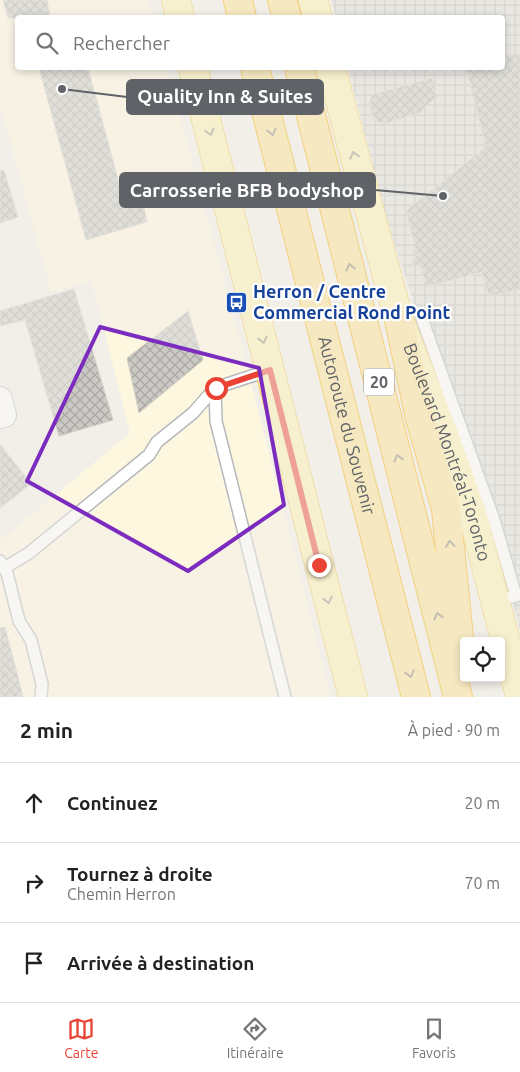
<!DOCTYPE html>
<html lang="fr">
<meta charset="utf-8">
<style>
body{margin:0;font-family:Ubuntu,sans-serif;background:#f2f2f2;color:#222}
.controls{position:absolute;right:15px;bottom:15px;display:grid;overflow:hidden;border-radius:5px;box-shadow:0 2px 8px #0003}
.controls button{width:45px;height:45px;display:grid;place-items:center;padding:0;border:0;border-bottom:1px solid #e0e0e0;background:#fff;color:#222;font:25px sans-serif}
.stop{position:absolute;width:15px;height:15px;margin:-11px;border:4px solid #ea4335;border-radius:50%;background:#fff}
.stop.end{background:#ea4335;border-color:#fff;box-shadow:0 1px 5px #0008}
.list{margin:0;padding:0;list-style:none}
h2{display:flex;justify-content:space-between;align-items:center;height:65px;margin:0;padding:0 20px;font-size:21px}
h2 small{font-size:16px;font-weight:400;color:#767676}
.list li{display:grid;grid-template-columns:32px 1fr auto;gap:15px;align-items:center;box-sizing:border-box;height:80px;padding:0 20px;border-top:1px solid #e0e0e0}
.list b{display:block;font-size:19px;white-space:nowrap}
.list p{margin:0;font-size:16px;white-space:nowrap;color:#767676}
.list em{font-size:16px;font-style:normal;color:#767676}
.icon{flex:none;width:28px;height:28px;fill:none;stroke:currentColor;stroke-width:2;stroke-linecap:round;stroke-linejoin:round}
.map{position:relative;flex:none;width:520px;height:697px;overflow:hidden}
.search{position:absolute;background:#fff;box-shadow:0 2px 8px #0003;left:15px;right:15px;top:15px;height:55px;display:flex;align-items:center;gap:12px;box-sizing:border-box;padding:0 18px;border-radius:5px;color:#767676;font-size:19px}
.sheet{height:305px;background:#fff}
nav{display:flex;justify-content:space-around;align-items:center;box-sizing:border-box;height:70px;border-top:1px solid #e0e0e0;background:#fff;font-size:14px;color:#767676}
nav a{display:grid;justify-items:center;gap:2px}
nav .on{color:#ea4335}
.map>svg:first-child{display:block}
</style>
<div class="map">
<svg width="520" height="697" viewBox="0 0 520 697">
<defs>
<pattern id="industrial-grid" width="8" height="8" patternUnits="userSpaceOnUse" patternTransform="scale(1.25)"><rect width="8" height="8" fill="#e0deda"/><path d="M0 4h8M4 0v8" fill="none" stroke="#b9b8b5"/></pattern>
<pattern id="building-cross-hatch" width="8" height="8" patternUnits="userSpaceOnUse" patternTransform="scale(1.25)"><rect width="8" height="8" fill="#cccac5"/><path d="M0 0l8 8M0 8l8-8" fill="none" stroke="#a9a8a4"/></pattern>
</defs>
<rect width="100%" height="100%" fill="#f1efe8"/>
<polygon fill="#fef7e0" points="0,0 149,0 153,17 18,18 18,68 167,68 242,347 331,697 0,697 0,541 130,433 92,282 51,292 0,103"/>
<polygon fill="url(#industrial-grid)" points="331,0 520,0 520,631 499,546 427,344 387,220 348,68 502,68 502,18 336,17"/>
<g fill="url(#building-cross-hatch)" stroke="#d6d1c6">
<polygon points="3,0 47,0 50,18 8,18"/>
<polygon points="520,53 520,289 489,297 482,272 426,287 422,269 412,263 417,254 406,211 486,147 466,68 502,68 502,57"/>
<polygon points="39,68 88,68 119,183 139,181 147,222 86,240"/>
<polygon points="432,78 437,99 431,101 421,112 387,123 378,122 374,119 369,103 372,95"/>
<polygon points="4,170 18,217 0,223 0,171"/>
<polygon points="74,289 113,420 59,436 25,320 0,326 0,311"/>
<polygon points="188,311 203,360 139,413 127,358"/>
<polygon points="0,444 31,484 0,508"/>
<polygon points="5,627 15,665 23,697 0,697 0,628"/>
</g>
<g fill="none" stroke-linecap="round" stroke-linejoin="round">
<defs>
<g id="lane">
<polyline points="421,316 494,520 516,596 496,601"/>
<polyline points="215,388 216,421 285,697"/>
<polyline points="0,561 7,573 19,621 31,640 42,684 41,697"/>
<polyline points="6,567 29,553 149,455 157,442 193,413 215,388 270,370"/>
</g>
<polyline id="street" points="0,399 4,415 0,416"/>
<g id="primary">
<polyline points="176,0 180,18"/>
<polyline points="313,0 318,18"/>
<polyline points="193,68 353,697"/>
<path id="s1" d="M331,68l68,252 44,112 29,81 48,183"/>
</g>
<g id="highway">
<polyline points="238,0 242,18"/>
<polyline points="282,0 287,18"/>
<path id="s2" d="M255,68l161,629"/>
<polyline points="299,68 458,697"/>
<polyline points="399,320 420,418 446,509 460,648"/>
</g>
</defs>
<use href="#lane" stroke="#b5b8bc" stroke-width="14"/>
<use href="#street" stroke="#b5b8bc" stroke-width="26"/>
<use href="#primary" stroke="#f2c960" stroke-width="30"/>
<use href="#highway" stroke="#f9ab00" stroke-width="30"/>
<use href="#lane" stroke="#fff" stroke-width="11"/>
<use href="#street" stroke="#fff" stroke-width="24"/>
<use href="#primary" stroke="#fff2af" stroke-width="28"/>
<use href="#highway" stroke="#fde293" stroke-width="28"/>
</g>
<defs><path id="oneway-chevron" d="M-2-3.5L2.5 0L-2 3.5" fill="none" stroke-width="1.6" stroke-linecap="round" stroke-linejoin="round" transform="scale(1.25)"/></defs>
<g stroke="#979581">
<use href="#oneway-chevron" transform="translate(210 132) rotate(75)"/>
<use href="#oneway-chevron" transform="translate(354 155) rotate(-105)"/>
<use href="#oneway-chevron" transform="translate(263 340) rotate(76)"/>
<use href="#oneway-chevron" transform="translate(328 600) rotate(76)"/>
</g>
<g stroke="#8e8975">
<use href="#oneway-chevron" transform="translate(272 132) rotate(76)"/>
<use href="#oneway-chevron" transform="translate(350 267) rotate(-104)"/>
<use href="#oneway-chevron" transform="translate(398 458) rotate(-104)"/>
<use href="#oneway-chevron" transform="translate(450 544) rotate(-96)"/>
<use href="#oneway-chevron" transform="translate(438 616) rotate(-104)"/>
<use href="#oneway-chevron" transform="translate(410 674) rotate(76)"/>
</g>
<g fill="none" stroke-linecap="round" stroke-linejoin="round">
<polyline stroke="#ea4335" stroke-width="6" points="216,388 270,370 319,565"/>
</g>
<path d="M0 0H520V697H0ZM100,327l159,41 25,137 -96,66 -161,-90z" fill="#f1efe8" fill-opacity=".55" fill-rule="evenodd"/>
<path fill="none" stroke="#7b2cbf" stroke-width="4" stroke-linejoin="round" d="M100,327l159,41 25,137 -96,66 -161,-90z"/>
<defs>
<symbol id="bus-square" viewBox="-11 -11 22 22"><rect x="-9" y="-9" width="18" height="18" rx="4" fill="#1a4fb4" stroke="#fff"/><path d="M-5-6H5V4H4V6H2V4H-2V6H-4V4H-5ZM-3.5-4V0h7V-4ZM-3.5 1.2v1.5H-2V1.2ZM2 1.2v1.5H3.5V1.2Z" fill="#fff"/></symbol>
</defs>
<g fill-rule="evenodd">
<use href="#bus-square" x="224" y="290" width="25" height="25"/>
</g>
<g text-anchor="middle" stroke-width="4.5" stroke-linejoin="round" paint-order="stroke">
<rect fill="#fff" stroke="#8f9295" stroke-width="1" x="364" y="368.5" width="30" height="27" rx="4"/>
<g font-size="16" font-weight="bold" fill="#5f6368">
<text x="379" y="388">20</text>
</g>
<g font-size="18" font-weight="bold" fill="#164399" stroke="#fff" text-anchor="start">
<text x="253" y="298">Herron / Centre<tspan x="253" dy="21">Commercial Rond Point</tspan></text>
</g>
<g font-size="18" fill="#5f6368" stroke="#fff">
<text dy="6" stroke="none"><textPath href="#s2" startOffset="369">Autoroute du Souvenir</textPath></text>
<text dy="6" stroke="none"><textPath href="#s1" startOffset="402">Boulevard Montréal-Toronto</textPath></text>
</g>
</g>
<path fill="none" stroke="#5f6368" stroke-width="2" d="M62 89L127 97M443 196L375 190"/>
<g fill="#5f6368" stroke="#fff" stroke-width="2">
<circle cx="62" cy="89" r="5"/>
<circle cx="443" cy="196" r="5"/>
</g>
<g fill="#5f6368" stroke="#5f6368" stroke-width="2">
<rect x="127" y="80" width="196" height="34" rx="5"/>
<rect x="120" y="173" width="255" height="34" rx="5"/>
</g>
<g font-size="19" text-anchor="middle" font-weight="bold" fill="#fff">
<text x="225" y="103">Quality Inn &amp; Suites</text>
<text x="247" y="197">Carrosserie BFB bodyshop</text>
</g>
</svg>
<div class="controls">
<button><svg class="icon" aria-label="locate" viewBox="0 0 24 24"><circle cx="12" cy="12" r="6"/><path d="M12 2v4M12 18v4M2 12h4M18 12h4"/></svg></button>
</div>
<div class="stop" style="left:216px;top:388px"></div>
<div class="stop end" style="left:319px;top:565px"></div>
<div class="search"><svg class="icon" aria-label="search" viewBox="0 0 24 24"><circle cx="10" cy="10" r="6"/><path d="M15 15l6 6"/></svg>Rechercher</div>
</div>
<section class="sheet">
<h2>2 min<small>À pied · 90 m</small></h2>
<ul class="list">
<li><svg class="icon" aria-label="ahead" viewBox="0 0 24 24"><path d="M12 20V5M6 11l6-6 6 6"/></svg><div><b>Continuez</b></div><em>20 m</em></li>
<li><svg class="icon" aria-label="right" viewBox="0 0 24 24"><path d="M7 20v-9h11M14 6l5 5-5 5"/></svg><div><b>Tournez à droite</b><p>Chemin Herron</p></div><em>70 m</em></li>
<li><svg class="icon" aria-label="arrive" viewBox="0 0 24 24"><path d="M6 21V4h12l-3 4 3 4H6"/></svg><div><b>Arrivée à destination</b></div></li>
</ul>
</section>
<nav>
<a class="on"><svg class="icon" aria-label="map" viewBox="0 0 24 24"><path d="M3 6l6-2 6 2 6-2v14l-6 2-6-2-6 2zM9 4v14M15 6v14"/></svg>Carte</a>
<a><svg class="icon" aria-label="directions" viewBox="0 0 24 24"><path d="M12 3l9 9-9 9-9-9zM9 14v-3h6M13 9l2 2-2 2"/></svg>Itinéraire</a>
<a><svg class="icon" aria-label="saved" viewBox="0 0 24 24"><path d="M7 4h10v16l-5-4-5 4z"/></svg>Favoris</a>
</nav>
